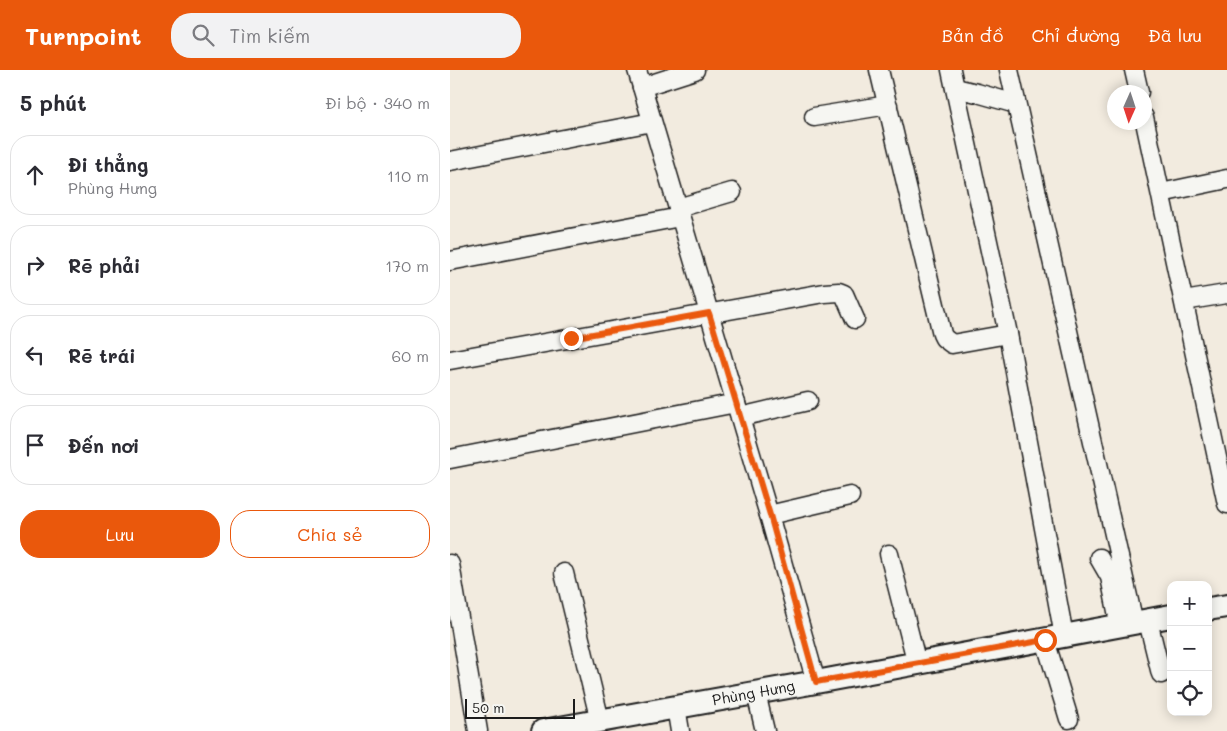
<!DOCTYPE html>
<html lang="vi">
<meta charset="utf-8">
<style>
body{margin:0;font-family:Mali,sans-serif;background:#f2f2f3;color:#2b2b33}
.controls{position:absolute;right:15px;bottom:15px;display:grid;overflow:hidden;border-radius:10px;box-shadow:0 2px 12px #0003}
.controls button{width:45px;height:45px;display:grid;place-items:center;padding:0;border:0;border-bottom:1px solid #e1e1e2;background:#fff;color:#2b2b33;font:25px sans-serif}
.compass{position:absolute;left:657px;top:15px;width:45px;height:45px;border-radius:50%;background:#fff;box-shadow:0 2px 12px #0003;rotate:183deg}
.scale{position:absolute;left:15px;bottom:12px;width:110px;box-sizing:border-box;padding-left:5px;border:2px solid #1c1c1c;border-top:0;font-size:14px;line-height:18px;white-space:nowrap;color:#1c1c1c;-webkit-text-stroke:4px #f6f6f2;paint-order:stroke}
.stop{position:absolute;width:15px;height:15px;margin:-11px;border:4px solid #ea580c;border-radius:50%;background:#fff}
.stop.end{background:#ea580c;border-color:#fff;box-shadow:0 1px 5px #0008}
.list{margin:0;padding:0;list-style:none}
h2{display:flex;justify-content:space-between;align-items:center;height:65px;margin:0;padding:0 20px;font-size:21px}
h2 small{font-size:16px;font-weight:400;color:#7c7c81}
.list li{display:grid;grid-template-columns:32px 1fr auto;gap:15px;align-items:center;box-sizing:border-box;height:80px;margin:0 10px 10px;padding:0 10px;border:1px solid #e1e1e2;border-radius:20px}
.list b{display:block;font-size:19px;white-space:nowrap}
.list p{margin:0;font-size:16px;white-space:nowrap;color:#7c7c81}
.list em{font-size:16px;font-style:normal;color:#7c7c81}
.actions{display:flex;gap:10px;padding:15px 20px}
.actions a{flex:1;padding:11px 0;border:1px solid #ea580c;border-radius:20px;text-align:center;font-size:18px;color:#ea580c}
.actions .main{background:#ea580c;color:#fff}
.icon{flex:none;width:28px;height:28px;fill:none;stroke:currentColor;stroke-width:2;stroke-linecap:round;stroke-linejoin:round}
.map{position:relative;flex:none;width:777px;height:661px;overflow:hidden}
header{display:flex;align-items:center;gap:30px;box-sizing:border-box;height:70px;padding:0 25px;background:#ea580c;color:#fff}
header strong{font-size:24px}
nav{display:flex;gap:28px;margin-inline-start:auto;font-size:18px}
.search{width:350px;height:45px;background:#f2f2f3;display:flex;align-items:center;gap:12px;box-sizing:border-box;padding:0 18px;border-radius:20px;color:#7c7c81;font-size:19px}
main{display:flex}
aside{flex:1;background:#fff}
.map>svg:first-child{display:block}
</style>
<header>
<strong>Turnpoint</strong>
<div class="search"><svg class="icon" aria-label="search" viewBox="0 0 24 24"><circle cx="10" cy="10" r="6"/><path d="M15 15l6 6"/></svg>Tìm kiếm</div>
<nav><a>Bản đồ</a><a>Chỉ đường</a><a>Đã lưu</a></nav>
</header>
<main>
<aside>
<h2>5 phút<small>Đi bộ · 340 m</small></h2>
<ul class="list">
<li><svg class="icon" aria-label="ahead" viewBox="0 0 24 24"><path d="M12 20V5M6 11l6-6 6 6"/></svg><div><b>Đi thẳng</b><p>Phùng Hưng</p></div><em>110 m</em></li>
<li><svg class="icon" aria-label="right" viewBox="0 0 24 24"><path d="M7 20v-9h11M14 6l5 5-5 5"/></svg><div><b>Rẽ phải</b></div><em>170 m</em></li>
<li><svg class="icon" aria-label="left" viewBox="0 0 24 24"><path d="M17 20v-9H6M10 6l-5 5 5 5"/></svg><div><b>Rẽ trái</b></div><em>60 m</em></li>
<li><svg class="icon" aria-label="arrive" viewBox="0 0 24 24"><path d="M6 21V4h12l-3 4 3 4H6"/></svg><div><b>Đến nơi</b></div></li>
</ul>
<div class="actions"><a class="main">Lưu</a><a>Chia sẻ</a></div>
</aside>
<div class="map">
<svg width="777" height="661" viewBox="0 0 777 661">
<rect width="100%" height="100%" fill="#f2ebdf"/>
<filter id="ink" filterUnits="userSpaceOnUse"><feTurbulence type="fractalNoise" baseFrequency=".02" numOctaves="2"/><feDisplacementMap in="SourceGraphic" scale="10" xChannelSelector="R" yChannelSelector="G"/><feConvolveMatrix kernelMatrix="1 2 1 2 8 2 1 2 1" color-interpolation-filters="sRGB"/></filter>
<g filter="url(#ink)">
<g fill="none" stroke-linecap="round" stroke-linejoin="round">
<defs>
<g id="minor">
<polyline points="187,0 319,445 366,612"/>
<polyline points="429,0 492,264 494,268 502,274 558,264"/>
<polyline points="501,0 558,264 614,566"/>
<polyline points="559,0 684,553"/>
<polyline points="684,0 689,22"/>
<polyline points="192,17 245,0"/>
<polyline points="505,18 527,23 566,34"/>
<polyline points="364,47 438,35"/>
<polyline points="694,47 777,434"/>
<polyline points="0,91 202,52"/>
<polyline points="711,123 777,109"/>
<polyline points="228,138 282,122"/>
<polyline points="0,191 230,147"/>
<polyline points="734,231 776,224"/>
<polyline points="0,290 374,223 389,222 394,224 405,249"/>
<polyline points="290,347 358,331"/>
<polyline points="0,389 286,333"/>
<polyline points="319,445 400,426"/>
<polyline points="439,484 467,594"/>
<polyline points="649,488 660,507 670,556"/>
<polyline points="0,494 28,661"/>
<polyline points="114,503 150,651"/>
<polyline points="698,551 711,604"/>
<polyline points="595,570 619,649"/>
<polyline points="306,623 315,661"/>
<polyline points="226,637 230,661"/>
</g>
<g id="major">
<polyline points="758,539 777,536"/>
<path id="s1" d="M93,661l273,-49 355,-66"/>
</g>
</defs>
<use href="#minor" stroke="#1c1c1c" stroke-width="21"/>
<use href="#major" stroke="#1c1c1c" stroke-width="26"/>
<use href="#minor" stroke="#f6f6f2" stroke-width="18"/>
<use href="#major" stroke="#f6f6f2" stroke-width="22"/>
</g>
</g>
<g fill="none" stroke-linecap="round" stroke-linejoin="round" filter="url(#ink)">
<polyline stroke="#ea580c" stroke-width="6" points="121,268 259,243 320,445 366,612 595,570"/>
</g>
<g text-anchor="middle" stroke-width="4" stroke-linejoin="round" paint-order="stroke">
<g font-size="15" fill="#1c1c1c" stroke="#f6f6f2">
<text dy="5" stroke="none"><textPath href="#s1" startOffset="214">Phùng Hưng</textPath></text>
</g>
</g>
</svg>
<div class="controls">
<button>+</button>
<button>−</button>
<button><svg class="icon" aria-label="locate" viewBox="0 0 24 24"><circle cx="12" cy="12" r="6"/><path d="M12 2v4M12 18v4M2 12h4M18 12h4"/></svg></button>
</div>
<svg class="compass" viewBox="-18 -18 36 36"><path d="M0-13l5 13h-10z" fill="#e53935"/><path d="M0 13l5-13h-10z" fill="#7c7c81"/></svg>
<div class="scale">50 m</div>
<div class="stop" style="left:595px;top:570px"></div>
<div class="stop end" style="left:121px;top:268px"></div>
</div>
</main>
